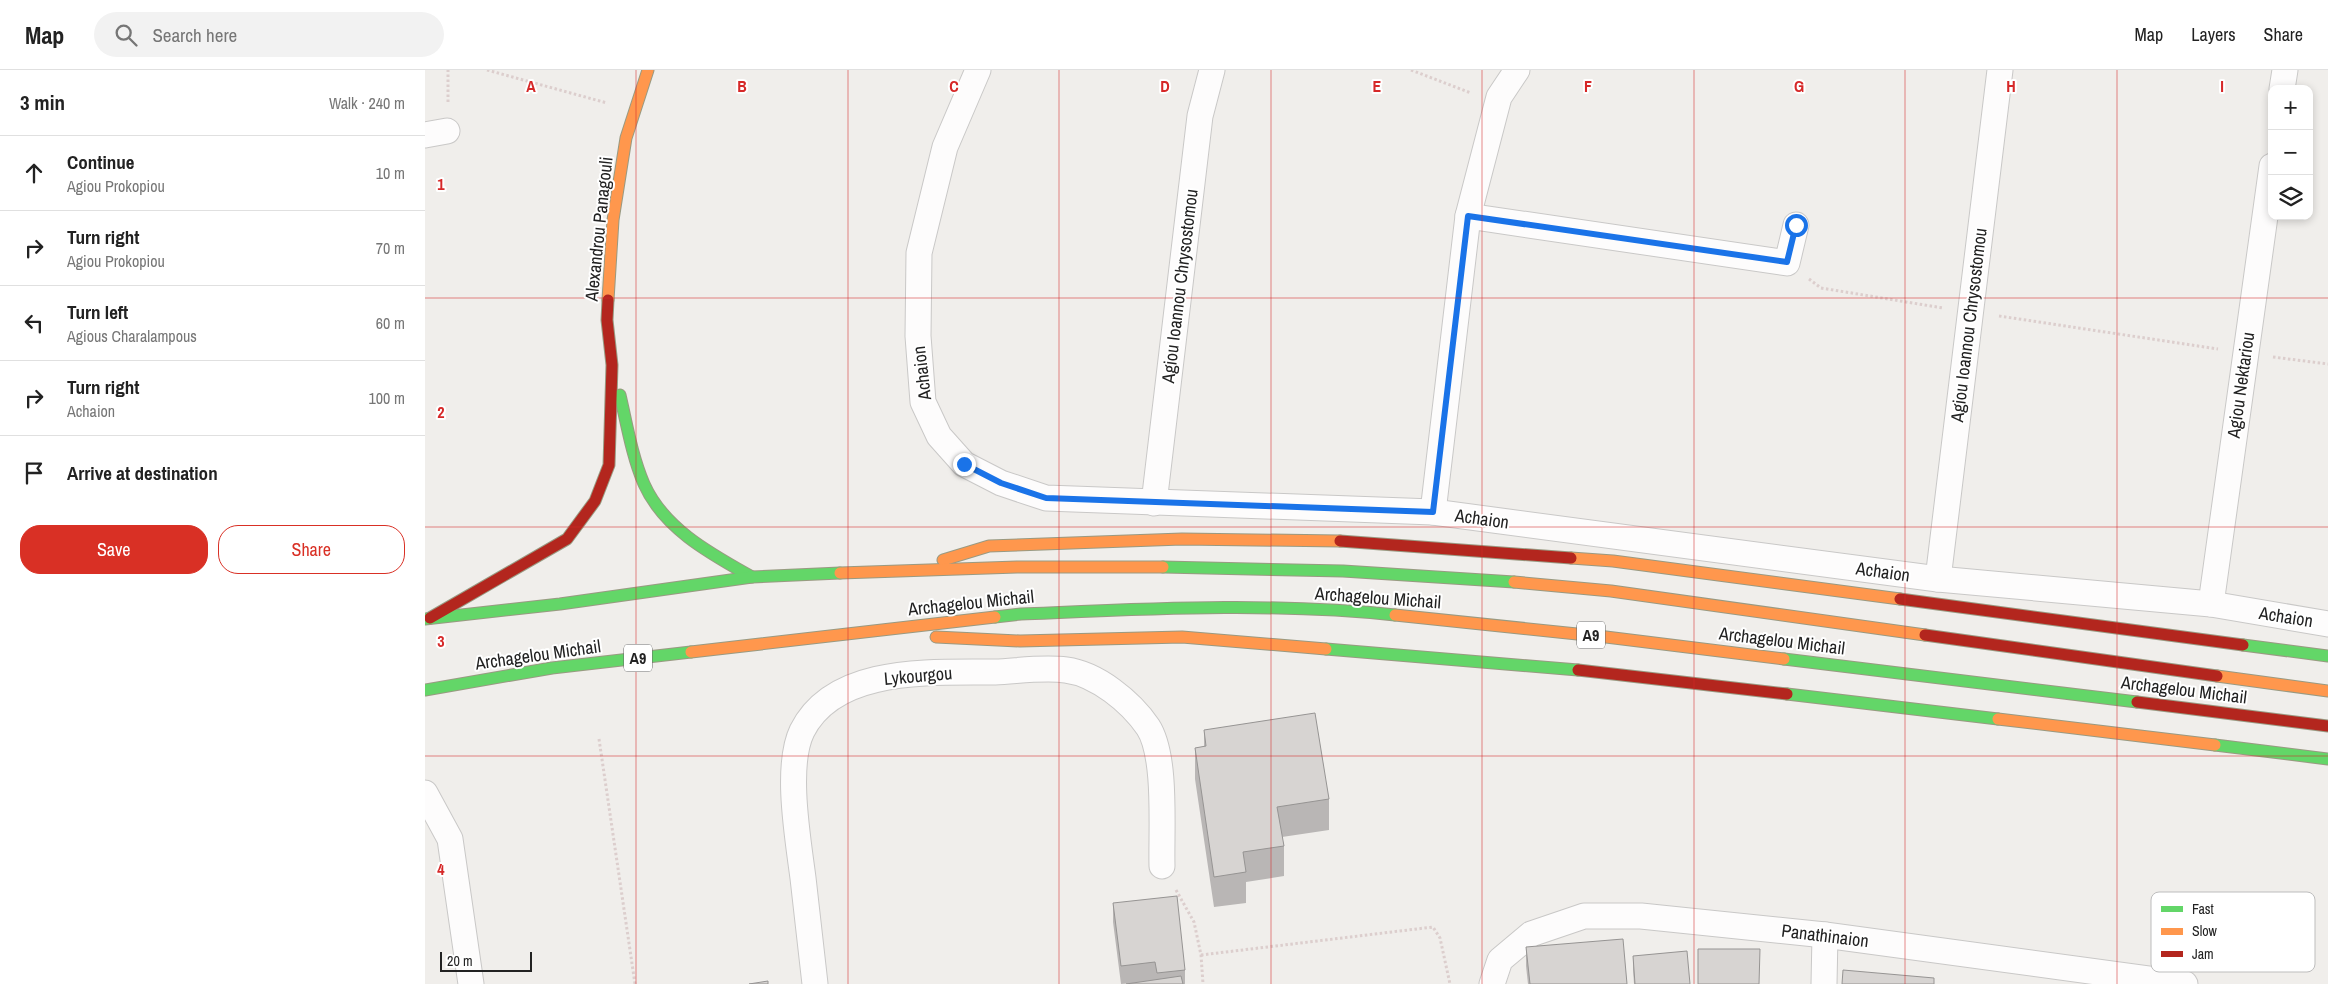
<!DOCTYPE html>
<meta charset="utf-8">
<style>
body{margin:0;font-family:"Archivo Narrow",sans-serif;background:#f2f2f2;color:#222}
.controls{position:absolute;right:15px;top:15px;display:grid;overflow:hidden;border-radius:10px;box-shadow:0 2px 8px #0003}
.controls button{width:45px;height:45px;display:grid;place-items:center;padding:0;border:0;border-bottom:1px solid #e0e0e0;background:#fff;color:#222;font:25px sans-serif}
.scale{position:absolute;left:15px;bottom:12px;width:92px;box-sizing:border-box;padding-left:5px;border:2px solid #222;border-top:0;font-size:14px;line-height:18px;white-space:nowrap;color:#222;-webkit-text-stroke:4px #fff;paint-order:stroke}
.stop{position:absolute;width:15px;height:15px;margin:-11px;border:4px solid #1a73e8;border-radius:50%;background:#fff}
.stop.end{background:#1a73e8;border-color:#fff;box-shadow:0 1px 5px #0008}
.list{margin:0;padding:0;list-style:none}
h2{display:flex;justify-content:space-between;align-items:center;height:65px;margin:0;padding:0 20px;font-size:21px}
h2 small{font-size:16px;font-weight:400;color:#767676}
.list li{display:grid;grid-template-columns:32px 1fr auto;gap:15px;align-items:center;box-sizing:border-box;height:75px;padding:0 20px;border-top:1px solid #e0e0e0}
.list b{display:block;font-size:19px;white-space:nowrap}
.list p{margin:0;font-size:16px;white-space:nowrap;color:#767676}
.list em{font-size:16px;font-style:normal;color:#767676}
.actions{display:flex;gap:10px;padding:15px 20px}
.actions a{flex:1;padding:11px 0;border:1px solid #d93025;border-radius:20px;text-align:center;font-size:18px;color:#d93025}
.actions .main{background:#d93025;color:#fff}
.icon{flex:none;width:28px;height:28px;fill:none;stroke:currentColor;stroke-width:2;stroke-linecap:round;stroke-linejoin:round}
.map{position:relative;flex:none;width:1903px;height:914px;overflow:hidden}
header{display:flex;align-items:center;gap:30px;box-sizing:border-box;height:70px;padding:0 25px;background:#fff;border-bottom:1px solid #e0e0e0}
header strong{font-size:24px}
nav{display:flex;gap:28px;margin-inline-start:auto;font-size:18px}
.search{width:350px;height:45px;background:#f2f2f2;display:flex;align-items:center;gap:12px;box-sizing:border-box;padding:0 18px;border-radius:28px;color:#767676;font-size:19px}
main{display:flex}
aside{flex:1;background:#fff}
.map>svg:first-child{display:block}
</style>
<header>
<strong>Map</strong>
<div class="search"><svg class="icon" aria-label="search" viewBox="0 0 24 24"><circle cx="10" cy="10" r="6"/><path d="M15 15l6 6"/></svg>Search here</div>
<nav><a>Map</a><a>Layers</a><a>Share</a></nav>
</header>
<main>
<aside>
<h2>3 min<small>Walk · 240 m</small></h2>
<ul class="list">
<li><svg class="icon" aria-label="ahead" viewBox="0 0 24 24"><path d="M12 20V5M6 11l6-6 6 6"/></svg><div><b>Continue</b><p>Agiou Prokopiou</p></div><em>10 m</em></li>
<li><svg class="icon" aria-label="right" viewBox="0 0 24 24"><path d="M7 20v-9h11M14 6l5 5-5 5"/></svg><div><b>Turn right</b><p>Agiou Prokopiou</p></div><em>70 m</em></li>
<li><svg class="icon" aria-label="left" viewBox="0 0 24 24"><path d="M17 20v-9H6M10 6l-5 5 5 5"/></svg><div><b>Turn left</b><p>Agious Charalampous</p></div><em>60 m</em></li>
<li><svg class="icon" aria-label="right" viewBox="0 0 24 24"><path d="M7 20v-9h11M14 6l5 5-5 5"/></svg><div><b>Turn right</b><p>Achaion</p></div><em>100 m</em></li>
<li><svg class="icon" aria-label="arrive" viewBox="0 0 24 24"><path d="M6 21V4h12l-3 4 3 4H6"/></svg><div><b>Arrive at destination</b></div></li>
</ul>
<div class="actions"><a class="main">Save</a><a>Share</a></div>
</aside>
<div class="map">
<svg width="1903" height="914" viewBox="0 0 1903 914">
<rect width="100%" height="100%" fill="#f0eeeb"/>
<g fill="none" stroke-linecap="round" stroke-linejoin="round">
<defs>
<g id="street">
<polyline points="553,0 520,77 494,183 493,266 498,332 514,366 539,394 576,413 621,428 1008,442 1513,509 1786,534 1903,554"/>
<polyline points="1857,19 1860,0"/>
<polyline points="0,65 22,61"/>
<polyline points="1043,146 1362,193 1371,155"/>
<polyline points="729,433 775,46 787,0"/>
<polyline points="1008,442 1043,146 1074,27 1092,0"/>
<polyline points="1513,509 1575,0"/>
<polyline points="1786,534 1847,96"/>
<polyline points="0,723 25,769 46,914"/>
<path d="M390,914c-4,-35 -8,-70 -12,-106 -5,-39 -18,-112 -1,-147 33,-66 131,-58 193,-59 23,-1 48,-5 71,-2 31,4 65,32 82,57 19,29 13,104 14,139"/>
<polyline points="1067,914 1075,890 1106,864 1159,846 1216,846 1400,865 1760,914"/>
<polyline points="1399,914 1400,865"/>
</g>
<g id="fast">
<path d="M195,325c7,30 12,61 24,89 20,45 67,70 108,93"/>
<polyline points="738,497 918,501 1089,512"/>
<path d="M570,547l26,-3c124,-5 250,-12 374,1"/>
<polyline points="0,549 135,534 327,507 415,503"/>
<polyline points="1818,575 1903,586"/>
<polyline points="901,579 1153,600"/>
<polyline points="1359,589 1712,632"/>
<polyline points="0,620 127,598 266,582"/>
<polyline points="1362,624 1573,649"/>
<polyline points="1790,675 1903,689"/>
</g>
<g id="slow">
<polyline points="183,230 188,150 201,68 223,0"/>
<polyline points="1146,488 1188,491 1475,529"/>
<polyline points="518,490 564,476 757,469 915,471"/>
<polyline points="415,503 592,497 738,497"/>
<polyline points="1089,512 1186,521 1500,565"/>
<polyline points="970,545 1181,567 1359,589"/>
<polyline points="511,567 595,571 757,567 901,579"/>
<polyline points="266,582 570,547"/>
<polyline points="1792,606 1903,621"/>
<polyline points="1573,649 1790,675"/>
</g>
<g id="jam">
<polyline points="915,471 1146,488"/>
<polyline points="1475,529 1818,575"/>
<polyline points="5,548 142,469 170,431 184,395 187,295 182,250 183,230"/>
<polyline points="1500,565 1792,606"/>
<polyline points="1153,600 1362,624"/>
<polyline points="1712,632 1903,656"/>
</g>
</defs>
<use href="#street" stroke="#c9c8c7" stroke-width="27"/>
<use href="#fast" stroke="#999a82" stroke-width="13"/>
<use href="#slow" stroke="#999a82" stroke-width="13"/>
<use href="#jam" stroke="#999a82" stroke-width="13"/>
<g stroke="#dccecd" stroke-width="3" stroke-dasharray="2.5 2.5" stroke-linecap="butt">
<polyline points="62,0 182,33"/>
<polyline points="986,0 1046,23"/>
<polyline points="23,32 23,0"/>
<polyline points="1384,209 1396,218 1518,238"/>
<polyline points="1574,246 1793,279"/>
<polyline points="1848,287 1903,294"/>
<polyline points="174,669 210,914"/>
<polyline points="751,820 769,852 776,885 778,914"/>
<polyline points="776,885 1008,857 1015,868 1025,914"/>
</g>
<use href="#street" stroke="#fdfcfc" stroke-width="25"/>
<use href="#fast" stroke="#63d668" stroke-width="11"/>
<use href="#slow" stroke="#ff974d" stroke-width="11"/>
<use href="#jam" stroke="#b3261e" stroke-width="11"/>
</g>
<g fill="#b9b6b5">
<polygon points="779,660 904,729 904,760 857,767 859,776 859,806 821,812 821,833 789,837 770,709 770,678 779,677"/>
<polygon points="688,833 760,900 760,914 701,914 708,913 696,914 688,852"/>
<polygon points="1101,877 1202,914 1103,914 1101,896"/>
<polygon points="1208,886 1265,914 1209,914 1208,899"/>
</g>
<g fill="#d7d4d2" stroke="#969493">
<polygon points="890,643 904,729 852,737 859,776 818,782 821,802 789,807 770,678 781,676 779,660"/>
<polygon points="752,826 760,900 732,903 730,892 696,896 688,833"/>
<polygon points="1198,869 1202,914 1105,914 1101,877"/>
<polygon points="1273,879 1335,879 1334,914 1273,914"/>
<polygon points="1262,881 1265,914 1210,914 1208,886"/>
<polygon points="1418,900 1509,908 1509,914 1417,914"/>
<polygon points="756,906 758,914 701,914"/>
<polygon points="343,911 343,914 324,914"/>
</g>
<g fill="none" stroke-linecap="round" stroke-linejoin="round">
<polyline stroke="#1a73e8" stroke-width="6" points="539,394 576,413 621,428 1008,442 1043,146 1362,192 1371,155"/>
</g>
<path fill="none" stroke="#d62828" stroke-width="1" stroke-opacity="0.55" d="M211,0v914M423,0v914M634,0v914M846,0v914M1057,0v914M1269,0v914M1480,0v914M1692,0v914M0,228h1903M0,457h1903M0,686h1903"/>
<g text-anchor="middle" stroke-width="4" stroke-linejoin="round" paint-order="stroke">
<g fill="#fff" stroke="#646464" stroke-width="1">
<rect x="1152" y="551.5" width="28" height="27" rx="4"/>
<rect x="199" y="574.5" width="28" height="27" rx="4"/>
</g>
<g font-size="16" font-weight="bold" fill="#222">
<text x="1166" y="571">A9</text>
<text x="213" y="594">A9</text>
</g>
<g font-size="18" fill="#222" stroke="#fff">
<text transform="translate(174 159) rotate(-84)" y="6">Alexandrou Panagouli</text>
<text transform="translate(755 216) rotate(-83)" y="6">Agiou Ioannou Chrysostomou</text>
<text transform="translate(1544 255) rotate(-83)" y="6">Agiou Ioannou Chrysostomou</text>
<text transform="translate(497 303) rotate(-97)" y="6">Achaion</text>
<text transform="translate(1816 315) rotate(-82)" y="6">Agiou Nektariou</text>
<text transform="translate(1057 449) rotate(8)" y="6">Achaion</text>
<text transform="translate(1458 502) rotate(8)" y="6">Achaion</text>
<text transform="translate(953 528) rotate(4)" y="6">Archagelou Michail</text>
<text transform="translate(546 533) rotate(-6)" y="6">Archagelou Michail</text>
<text transform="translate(1861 547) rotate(9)" y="6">Achaion</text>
<text transform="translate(1357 571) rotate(7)" y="6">Archagelou Michail</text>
<text transform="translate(113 585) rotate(-8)" y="6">Archagelou Michail</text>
<text transform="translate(493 606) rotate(-5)" y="6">Lykourgou</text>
<text transform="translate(1759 620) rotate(7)" y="6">Archagelou Michail</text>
<text transform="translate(1400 866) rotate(7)" y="6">Panathinaion</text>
</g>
</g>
<rect x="1726" y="822" width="164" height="80" rx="8" fill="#fff" stroke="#bdbdbd" stroke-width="1"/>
<rect x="1736" y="836" width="22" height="6" fill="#63d668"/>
<rect x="1736" y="858" width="22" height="7" fill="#ff974d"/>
<rect x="1736" y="881" width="22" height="6" fill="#b3261e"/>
<g font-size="14" fill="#222">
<text x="1767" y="844">Fast</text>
<text x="1767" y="866">Slow</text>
<text x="1767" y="889">Jam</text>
</g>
<g font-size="16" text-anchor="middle" font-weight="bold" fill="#d62828" stroke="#fff" stroke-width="4" stroke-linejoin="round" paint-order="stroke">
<text x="106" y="22">A</text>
<text x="317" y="22">B</text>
<text x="529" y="22">C</text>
<text x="740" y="22">D</text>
<text x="952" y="22">E</text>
<text x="1163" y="22">F</text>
<text x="1374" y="22">G</text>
<text x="1586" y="22">H</text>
<text x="1797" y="22">I</text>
<text x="16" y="120">1</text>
<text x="16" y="348">2</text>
<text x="16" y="577">3</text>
<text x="16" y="805">4</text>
</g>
</svg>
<div class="controls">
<button>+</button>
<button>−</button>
<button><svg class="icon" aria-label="layers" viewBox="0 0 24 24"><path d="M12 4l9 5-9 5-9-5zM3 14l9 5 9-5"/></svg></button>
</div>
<div class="scale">20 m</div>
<div class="stop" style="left:1371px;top:155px"></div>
<div class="stop end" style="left:539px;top:394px"></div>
</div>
</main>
